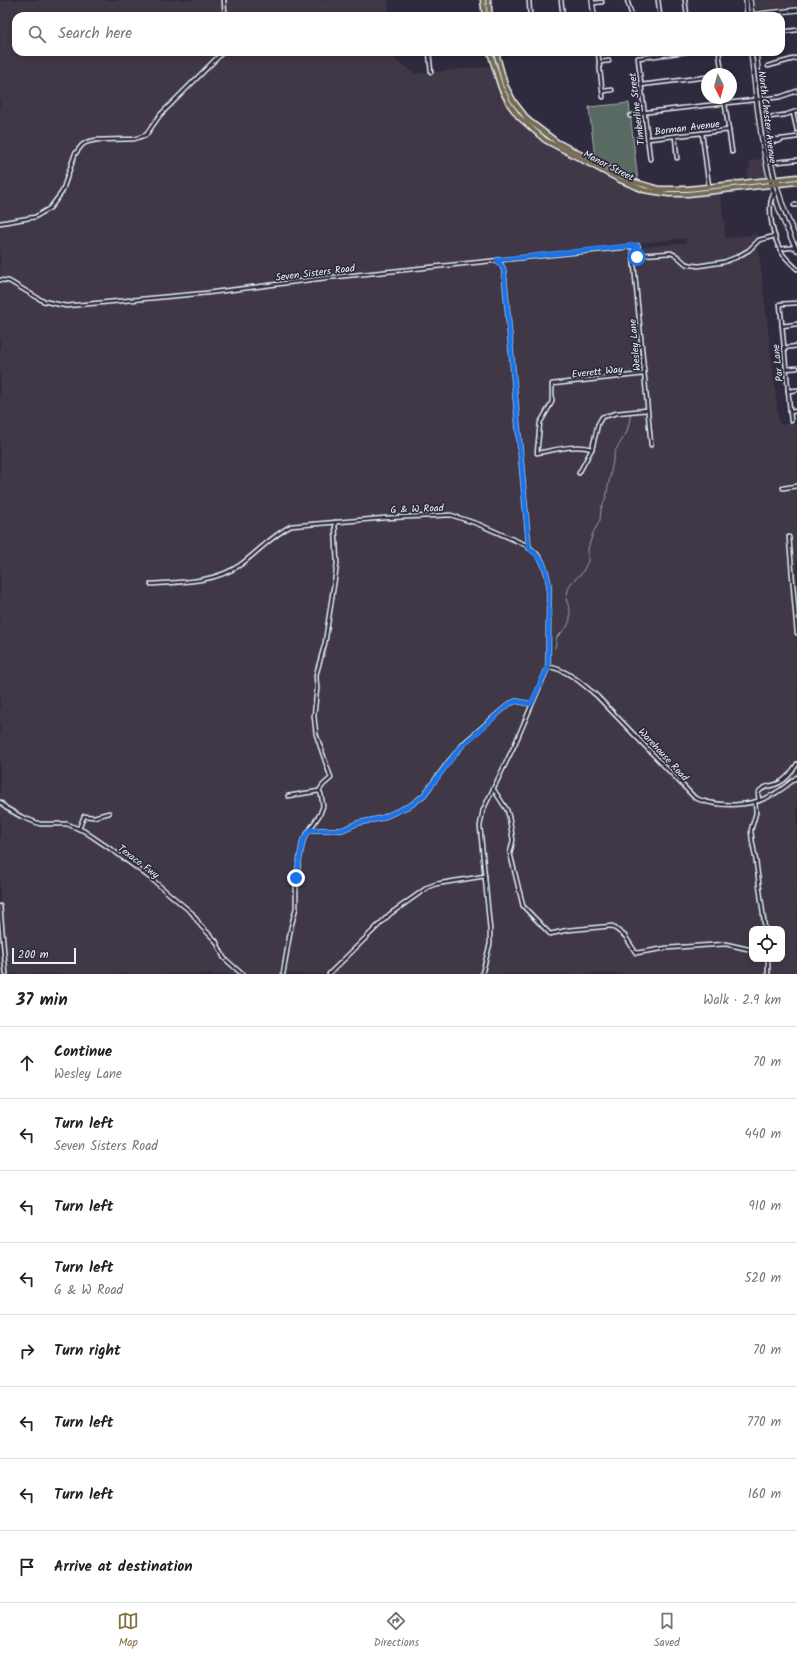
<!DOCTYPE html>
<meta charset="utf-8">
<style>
body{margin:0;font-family:Kalam,sans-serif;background:#f2f2f2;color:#222}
.controls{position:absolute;right:12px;bottom:12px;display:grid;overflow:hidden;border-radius:8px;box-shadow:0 2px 6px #0003}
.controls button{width:36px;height:36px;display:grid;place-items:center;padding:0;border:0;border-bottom:1px solid #e0e0e0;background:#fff;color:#222;font:20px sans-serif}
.compass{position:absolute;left:701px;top:68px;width:36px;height:36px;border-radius:50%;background:#fff;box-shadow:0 2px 6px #0003;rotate:174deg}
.scale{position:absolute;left:12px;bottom:10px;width:64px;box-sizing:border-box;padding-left:4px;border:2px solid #e8f1f8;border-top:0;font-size:11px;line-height:14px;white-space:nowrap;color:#e8f1f8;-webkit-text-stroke:3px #2f2a3d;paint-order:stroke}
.stop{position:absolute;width:12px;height:12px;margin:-9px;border:3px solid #1a73e8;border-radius:50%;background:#fff}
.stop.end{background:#1a73e8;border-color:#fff;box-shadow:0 1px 4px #0008}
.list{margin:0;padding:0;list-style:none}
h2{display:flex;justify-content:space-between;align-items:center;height:52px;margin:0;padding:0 16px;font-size:17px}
h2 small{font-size:13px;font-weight:400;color:#767676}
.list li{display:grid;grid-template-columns:26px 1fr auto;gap:12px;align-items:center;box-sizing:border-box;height:72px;padding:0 16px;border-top:1px solid #e0e0e0}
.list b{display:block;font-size:15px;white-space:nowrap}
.list p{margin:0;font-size:13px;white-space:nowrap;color:#767676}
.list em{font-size:13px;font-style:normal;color:#767676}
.icon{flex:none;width:22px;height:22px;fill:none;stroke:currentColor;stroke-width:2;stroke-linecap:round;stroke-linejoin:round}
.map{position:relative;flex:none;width:797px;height:974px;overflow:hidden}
.search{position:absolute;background:#fff;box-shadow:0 2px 6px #0003;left:12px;right:12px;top:12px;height:44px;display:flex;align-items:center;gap:10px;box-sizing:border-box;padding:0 14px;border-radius:12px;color:#767676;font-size:15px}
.sheet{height:628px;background:#fff}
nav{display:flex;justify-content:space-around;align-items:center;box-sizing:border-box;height:56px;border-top:1px solid #e0e0e0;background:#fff;font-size:11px;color:#767676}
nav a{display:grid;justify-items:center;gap:2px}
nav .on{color:#857141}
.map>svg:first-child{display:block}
</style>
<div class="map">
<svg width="797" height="974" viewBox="0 0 797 974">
<rect width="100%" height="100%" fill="#2f2a3d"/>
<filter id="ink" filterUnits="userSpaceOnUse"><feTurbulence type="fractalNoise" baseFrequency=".025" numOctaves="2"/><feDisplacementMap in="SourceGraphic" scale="8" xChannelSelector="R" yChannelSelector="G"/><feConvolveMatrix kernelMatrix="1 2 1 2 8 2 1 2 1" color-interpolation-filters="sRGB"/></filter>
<g filter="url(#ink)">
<g fill="#413746" fill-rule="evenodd">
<path d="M0,0h388l1,16h-373v36h377l4,9 19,13 74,-8 6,16 3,27 -1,-20 18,27 29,25 41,19 38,25 18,7 16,4 16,1 46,-4 6,45 31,-4 22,190h18v550h-797zM686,238v5l-170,16v-2zM752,929h30v30h-30z"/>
<polygon points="753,0 796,0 797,6 755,10"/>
<polygon points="762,159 766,178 748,180 747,170 750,169 749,161"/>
</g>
<polygon fill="#586a62" stroke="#a0aead" points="629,103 638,181 595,159 589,107"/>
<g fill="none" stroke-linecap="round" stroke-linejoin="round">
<polyline stroke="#8c9eab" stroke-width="1" points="555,648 557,637 567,627 570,620 570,610 566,599 568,590 571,583 582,573 588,561 588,549 593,533 600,520 601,509 606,497 615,451 627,432 631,413"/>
<defs>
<g id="street">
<polyline points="224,0 225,16"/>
<polyline points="529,0 530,16"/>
<polyline points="561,0 563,16"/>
<polyline points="627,0 632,16"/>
<polyline points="658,0 660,16"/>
<polyline points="685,0 687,16"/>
<polyline points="593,3 602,2"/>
<polyline points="781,32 797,30"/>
<polyline points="429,52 431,72"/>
<polyline points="598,52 603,97"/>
<polyline points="719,52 722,74"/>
<polyline points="599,62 609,61"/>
<polyline points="768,66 797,58"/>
<polyline points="641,85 707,77"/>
<polyline points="603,91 612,90"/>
<polyline points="724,98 732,152"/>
<polyline points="793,113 797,130"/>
<polyline points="630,116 639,113 780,97 797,91"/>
<polyline points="769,117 785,115 797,111"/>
<polyline points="702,133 709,187"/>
<polyline points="675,136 677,158"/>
<polyline points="648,139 729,130"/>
<polyline points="782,139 797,137"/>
<polyline points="767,140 782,139 779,141 767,142"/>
<polyline points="650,159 638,58 686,52"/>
<polyline points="777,162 797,160"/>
<path d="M773,195c-7,14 1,45 9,58 4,6 10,11 15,16"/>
<polyline points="794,205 797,205"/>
<polyline points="0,223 35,217 50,208 62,192 75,154 82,145 87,142 96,140 134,139 146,135 160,115 223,52"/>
<polyline points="638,246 634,249 633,254 651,445"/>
<polyline points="780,249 797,247"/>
<polyline points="498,260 503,268 504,272 529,548"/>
<polyline points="635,261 640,255 671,253 677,256 686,264 698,266 724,262 737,257 749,250 759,240 775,236"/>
<polyline points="0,280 9,281 43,301 66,306 207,293 325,278 638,246"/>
<polyline points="782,326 797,324"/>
<polyline points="783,348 797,346"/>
<polyline points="786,369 797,368"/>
<polyline points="788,391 797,390"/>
<polyline points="790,412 797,411"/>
<polyline points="791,421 780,304 797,303"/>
<path d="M592,449c-18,-5 -37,1 -55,4l3,-30 12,-21v-18l92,-10"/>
<polyline points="579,473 592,449 598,424 602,417 617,413 647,410"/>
<polyline points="783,488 797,486"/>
<polyline points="789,537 797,633"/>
<path d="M151,584c29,-2 63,-1 89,-19 17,-12 31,-29 51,-39l94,-8 66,-3 27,9 48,21 10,8 6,8 4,10 3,14 -1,82 -33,77 -32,66 -3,16 10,104v14l-8,30"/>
<path d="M548,667c17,1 35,17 49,29l98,102c24,10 57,9 79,-4 9,-5 16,-11 23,-17"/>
<polyline points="494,790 507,810 509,817 513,840 510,853 523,906 550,934 568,930 612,926 625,936 636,953 667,948 726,944 752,950"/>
<polyline points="288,796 319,791"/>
<path d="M759,801l-1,-8c5,-8 14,-6 21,-10 8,-4 13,-11 18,-19"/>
<polyline points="0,802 6,808 22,817 40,824 67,824 84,831 118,854 149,877 192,913 201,926 216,941 224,958 242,974"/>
<polyline points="755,802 756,813 751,830 752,840 756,861 765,929"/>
<polyline points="79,829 84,816 94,817 109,813"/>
<polyline points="310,830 342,830 358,823 382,818 411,805 424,795 449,761 465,742 509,704 516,701 531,704"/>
<polyline points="0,906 6,974"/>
<polyline points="768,959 768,974"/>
<polyline points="283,974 291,927 296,908 296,878 303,840 320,814 323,806 321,794 319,791 323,785 331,778 316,734 314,716 317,688 316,675 325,643 337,564 335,522"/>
<polyline points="329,974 390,914 428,887 436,884 485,876"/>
</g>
<g id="secondary">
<polyline points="592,0 594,16"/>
<polyline points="746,0 747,16"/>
<polyline points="750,0 752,16"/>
<polyline points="739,16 797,10"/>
<path d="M751,52c8,69 12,135 46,198"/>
<path d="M756,52c8,67 11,126 41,188"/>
<polyline points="410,53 417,52"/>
</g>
<g id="primary">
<polyline points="483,0 485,16"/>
<polyline points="488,0 490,16"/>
<polyline points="490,52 501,88 510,105 519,117 545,140 620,180 644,190 669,194 688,194 797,182"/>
<polyline points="496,52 505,85 514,102 528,120 557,142 631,181 659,189 688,189 797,177"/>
</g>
</defs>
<use href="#street" stroke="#e8f1f8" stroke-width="5.5"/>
<use href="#secondary" stroke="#e8f1f8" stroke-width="6"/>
<use href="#primary" stroke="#e8f1f8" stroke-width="7"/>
<use href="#street" stroke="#2f2a3d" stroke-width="2.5"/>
<use href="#secondary" stroke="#2f2a3d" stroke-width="3.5"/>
<use href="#primary" stroke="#766a54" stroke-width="4"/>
</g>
</g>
<g fill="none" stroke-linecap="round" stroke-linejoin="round" filter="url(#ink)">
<polyline stroke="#1a73e8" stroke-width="5" points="296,878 303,840 310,830 342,830 358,823 382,818 411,805 424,795 459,749 509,704 516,701 531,704 548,667 549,585 546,571 542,561 529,548 504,272 503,268 497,260 637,245 638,246 633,252 634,261 637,257"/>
</g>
<g text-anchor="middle" stroke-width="3.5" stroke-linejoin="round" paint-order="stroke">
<g font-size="10" fill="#e8f1f8" stroke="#2f2a3d">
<text transform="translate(636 109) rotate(-97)" y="4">Timberline Street</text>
<text transform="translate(768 117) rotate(83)" y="4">North Chester Avenue</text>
<text transform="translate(687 127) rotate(-7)" y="4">Borman Avenue</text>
<text transform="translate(609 165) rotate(27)" y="4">Manor Street</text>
<text transform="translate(315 272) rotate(-7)" y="4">Seven Sisters Road</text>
<text transform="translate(634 345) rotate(-95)" y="4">Wesley Lane</text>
<text transform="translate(777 363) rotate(-96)" y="4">Par Lane</text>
<text transform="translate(597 371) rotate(-6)" y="4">Everett Way</text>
<text transform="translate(417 508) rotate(-2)" y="4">G &amp; W Road</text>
<text transform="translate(664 754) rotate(47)" y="4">Warehouse Road</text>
<text transform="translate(139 861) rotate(37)" y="4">Texaco Fwy</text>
</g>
</g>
</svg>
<div class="controls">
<button><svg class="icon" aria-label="locate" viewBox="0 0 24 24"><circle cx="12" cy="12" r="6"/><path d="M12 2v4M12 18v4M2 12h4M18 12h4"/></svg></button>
</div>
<svg class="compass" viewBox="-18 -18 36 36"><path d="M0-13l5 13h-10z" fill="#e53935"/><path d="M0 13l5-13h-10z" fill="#767676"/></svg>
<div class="scale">200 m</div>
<div class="stop" style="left:637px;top:257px"></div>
<div class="stop end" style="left:296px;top:878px"></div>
<div class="search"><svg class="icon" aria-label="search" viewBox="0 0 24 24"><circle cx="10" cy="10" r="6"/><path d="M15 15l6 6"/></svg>Search here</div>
</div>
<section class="sheet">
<h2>37 min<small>Walk · 2.9 km</small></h2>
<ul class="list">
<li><svg class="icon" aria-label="ahead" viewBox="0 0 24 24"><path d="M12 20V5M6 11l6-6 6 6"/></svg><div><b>Continue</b><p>Wesley Lane</p></div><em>70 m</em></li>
<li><svg class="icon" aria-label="left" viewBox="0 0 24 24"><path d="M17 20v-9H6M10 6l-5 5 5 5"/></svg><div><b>Turn left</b><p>Seven Sisters Road</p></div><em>440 m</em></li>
<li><svg class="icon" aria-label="left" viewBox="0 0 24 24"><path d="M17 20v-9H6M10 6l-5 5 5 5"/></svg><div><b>Turn left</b></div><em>910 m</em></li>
<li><svg class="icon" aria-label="left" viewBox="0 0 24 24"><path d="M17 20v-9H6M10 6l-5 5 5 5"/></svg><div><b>Turn left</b><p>G &amp; W Road</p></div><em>520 m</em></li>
<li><svg class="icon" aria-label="right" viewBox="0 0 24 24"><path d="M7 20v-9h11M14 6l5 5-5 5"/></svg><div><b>Turn right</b></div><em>70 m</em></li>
<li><svg class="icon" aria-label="left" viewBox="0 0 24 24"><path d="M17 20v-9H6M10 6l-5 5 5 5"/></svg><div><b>Turn left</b></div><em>770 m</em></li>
<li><svg class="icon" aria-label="left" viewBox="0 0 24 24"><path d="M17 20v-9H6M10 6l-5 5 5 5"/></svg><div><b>Turn left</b></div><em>160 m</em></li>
<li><svg class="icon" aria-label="arrive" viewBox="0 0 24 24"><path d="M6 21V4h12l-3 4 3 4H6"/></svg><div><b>Arrive at destination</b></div></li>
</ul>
</section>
<nav>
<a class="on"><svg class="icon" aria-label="map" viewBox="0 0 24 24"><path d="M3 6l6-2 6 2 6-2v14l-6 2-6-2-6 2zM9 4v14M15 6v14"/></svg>Map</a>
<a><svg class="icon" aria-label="directions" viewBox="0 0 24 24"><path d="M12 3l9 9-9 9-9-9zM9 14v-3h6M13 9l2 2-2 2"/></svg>Directions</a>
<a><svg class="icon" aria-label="saved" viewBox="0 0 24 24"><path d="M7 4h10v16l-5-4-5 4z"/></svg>Saved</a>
</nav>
